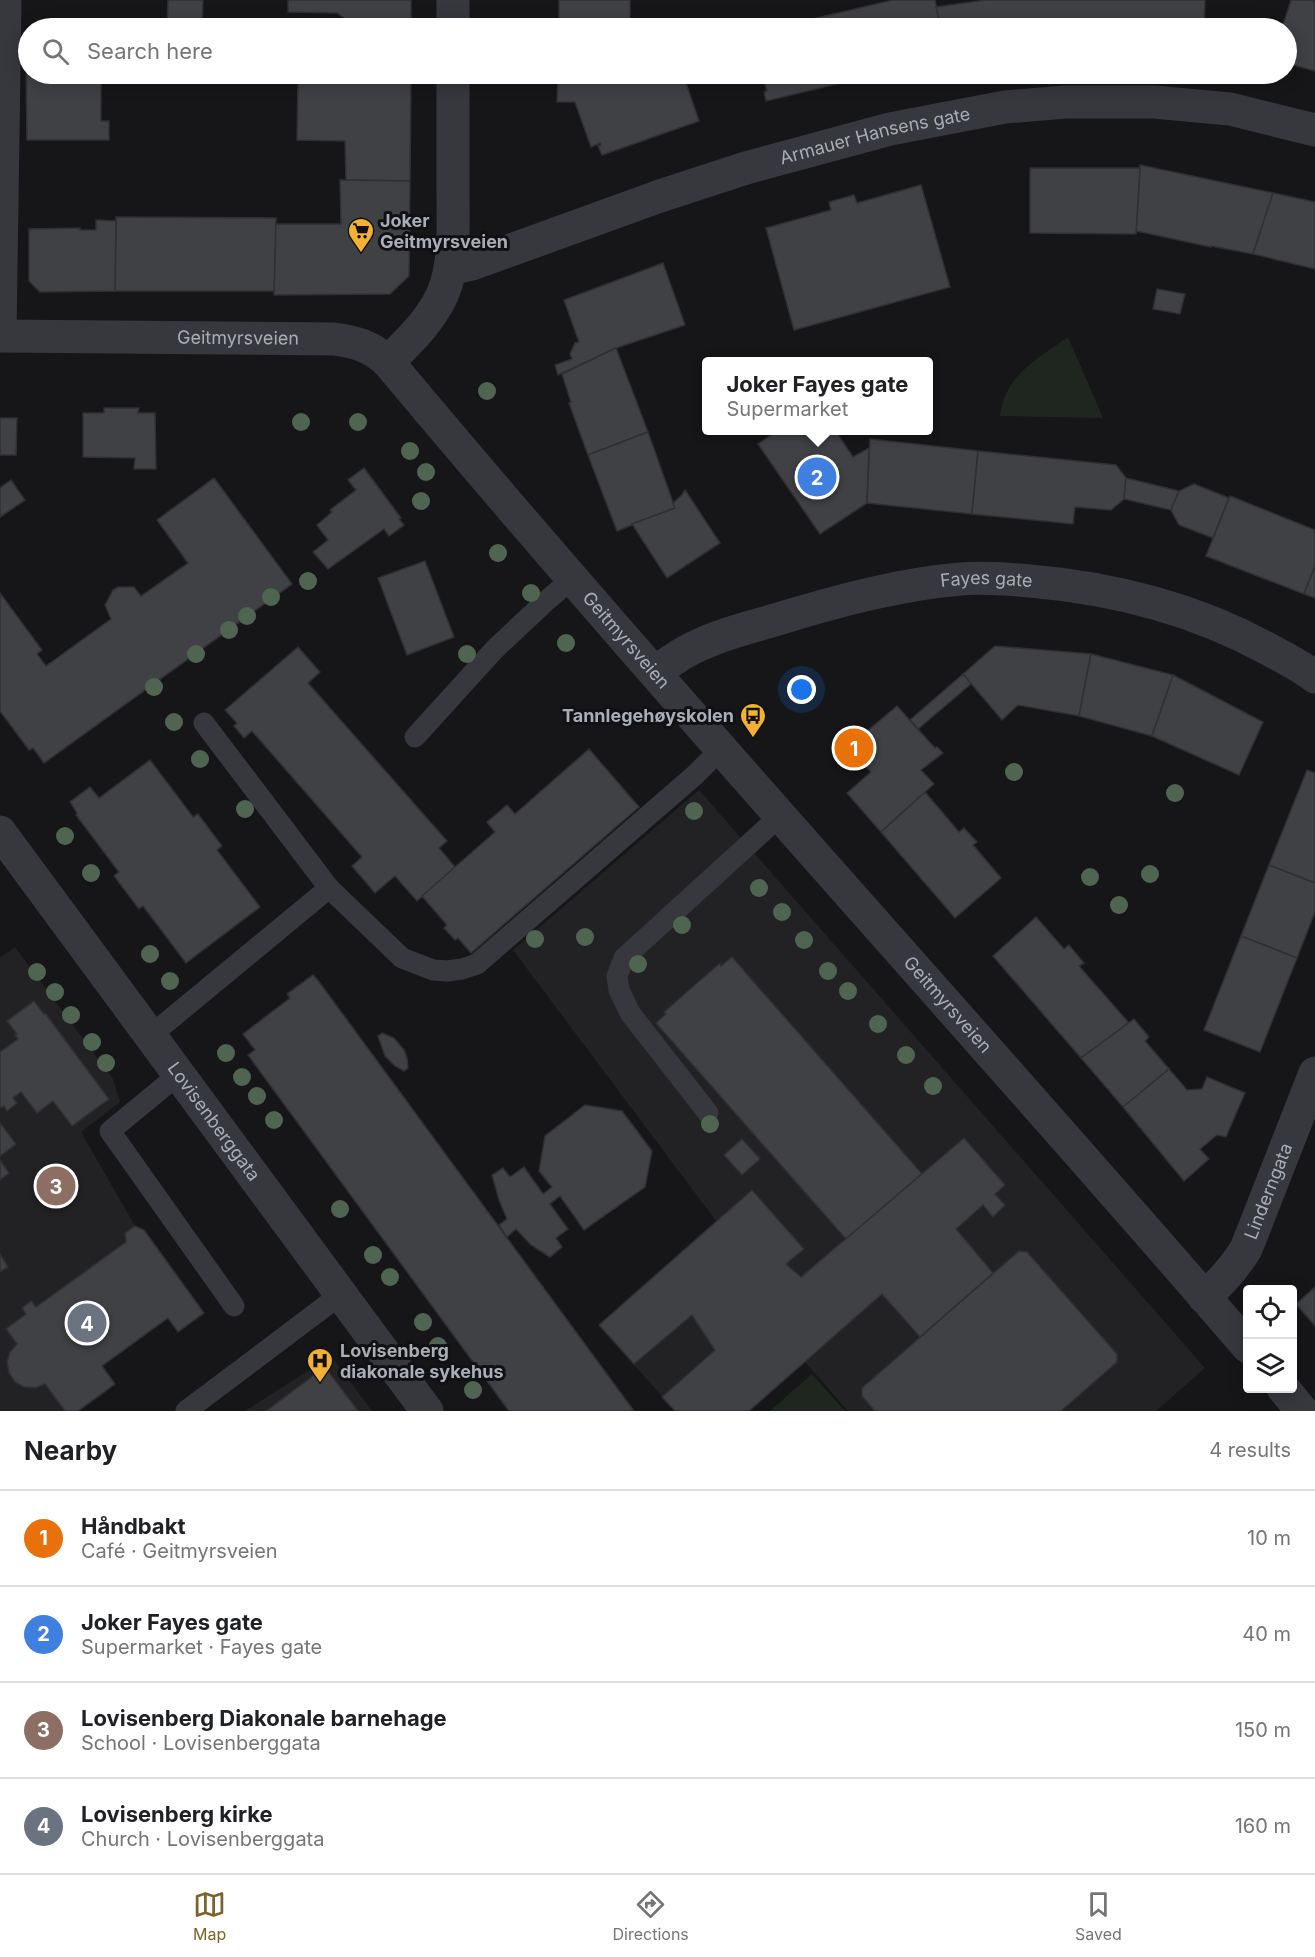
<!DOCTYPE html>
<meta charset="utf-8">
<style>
body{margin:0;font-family:Inter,sans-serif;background:#f6f6f6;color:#202124}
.controls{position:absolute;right:18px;bottom:18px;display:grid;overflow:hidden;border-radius:6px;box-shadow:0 3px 15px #0003}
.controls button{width:54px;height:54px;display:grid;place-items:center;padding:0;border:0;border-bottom:2px solid #e0e0e0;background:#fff;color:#202124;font:30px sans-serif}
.you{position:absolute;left:802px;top:690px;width:21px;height:21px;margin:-15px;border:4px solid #fff;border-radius:50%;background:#1a73e8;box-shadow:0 0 0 9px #1a73e833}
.badge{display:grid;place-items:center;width:39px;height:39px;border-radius:50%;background:#7e622b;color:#fff;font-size:20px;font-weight:700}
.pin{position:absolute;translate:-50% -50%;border:3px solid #fff;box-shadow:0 2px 6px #0006}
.popup{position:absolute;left:702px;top:357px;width:231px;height:78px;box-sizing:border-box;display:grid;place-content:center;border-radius:6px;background:#fff;filter:drop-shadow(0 2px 4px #0005);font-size:20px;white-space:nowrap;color:#757577}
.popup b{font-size:22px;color:#202124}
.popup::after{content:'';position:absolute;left:50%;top:100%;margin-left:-12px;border:12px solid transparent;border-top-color:#fff}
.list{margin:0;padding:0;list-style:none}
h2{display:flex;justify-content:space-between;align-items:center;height:78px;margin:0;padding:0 24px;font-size:26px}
h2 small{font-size:20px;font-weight:400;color:#757577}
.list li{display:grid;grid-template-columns:39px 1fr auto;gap:18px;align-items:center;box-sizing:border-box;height:96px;padding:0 24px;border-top:2px solid #e0e0e0}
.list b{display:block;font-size:22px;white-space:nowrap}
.list p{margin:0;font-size:20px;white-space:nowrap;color:#757577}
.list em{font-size:20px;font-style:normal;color:#757577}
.icon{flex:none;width:33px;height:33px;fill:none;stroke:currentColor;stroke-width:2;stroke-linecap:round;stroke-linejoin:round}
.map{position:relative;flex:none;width:1315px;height:1411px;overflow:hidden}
.search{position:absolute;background:#fff;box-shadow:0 3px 15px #0003;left:18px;right:18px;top:18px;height:66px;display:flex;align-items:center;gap:15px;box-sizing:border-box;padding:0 21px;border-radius:33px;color:#757577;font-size:22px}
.sheet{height:462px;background:#fff}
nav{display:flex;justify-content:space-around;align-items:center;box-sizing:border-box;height:84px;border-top:2px solid #e0e0e0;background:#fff;font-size:16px;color:#757577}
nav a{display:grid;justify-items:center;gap:3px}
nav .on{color:#7e622b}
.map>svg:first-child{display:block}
</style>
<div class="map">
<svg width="1315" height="1411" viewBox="0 0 1315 1411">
<rect width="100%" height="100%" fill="#161618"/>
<g fill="#222225">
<polygon points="699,790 1205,1368 1156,1411 848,1411 805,1362 749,1411 675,1411 599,1325 716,1221 513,950"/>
<polygon points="15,947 113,1079 120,1102 81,1132 135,1226 125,1233 126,1242 36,1307 31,1302 22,1308 26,1314 6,1329 17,1344 10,1352 7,1362 9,1373 15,1382 24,1387 35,1388 45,1384 65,1411 0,1411 0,958"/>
<polygon points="331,1356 372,1411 245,1411"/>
</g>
<g fill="#1e261f">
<path d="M1068,337l35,81 -103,-2c5,-41 37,-57 68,-79z"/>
<polygon points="812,1374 845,1411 770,1411"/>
</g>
<g fill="#404145" stroke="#303034" stroke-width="1.5">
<polygon points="168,0 203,0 202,28 167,28"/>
<polygon points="288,0 411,0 411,28 343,28 344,18 337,13 288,12"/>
<rect x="559" y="0" width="71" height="28"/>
<polygon points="893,0 935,0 941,28 774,28"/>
<polygon points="986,0 1205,0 1204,28 941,28 936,7"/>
<polygon points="1291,0 1315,0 1315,71 1286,63 1286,28 1282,28"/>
<polygon points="26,69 28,69 28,74 101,74 101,121 109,121 109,140 27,140"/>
<polygon points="347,74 411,74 410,181 346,180 345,141 297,140 298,79 347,79"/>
<polygon points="558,74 683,74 699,121 602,155 598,146 601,145 600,143 591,147 575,102 557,102"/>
<polygon points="762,74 878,74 766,101 764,92 767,91"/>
<polygon points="1140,165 1273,193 1253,254 1211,246 1211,247 1136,231"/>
<polygon points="1030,168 1140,168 1136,234 1030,233"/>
<polygon points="340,180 410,181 409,276 390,294 274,295 275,224 341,224"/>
<polygon points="921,185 950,287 794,330 766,228 831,210 829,202 854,195 857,203"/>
<polygon points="1273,193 1315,202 1315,269 1253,254"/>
<polygon points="116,217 276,218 274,291 115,291"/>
<polygon points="96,220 116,221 115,291 40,292 29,281 29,229 80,228 80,230 96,230"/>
<polygon points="663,263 685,325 616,348 558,375 555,365 572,359 570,354 575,343 579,342 564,300"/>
<polygon points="1157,289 1185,294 1180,314 1153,309"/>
<polygon points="616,348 648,432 588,455 569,403 571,402 562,374"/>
<polygon points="104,408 139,408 138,413 155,413 156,469 134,469 135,458 83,457 83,413 104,413"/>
<polygon points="0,418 17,418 16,455 0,455"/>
<polygon points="778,430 835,430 853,457 869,448 867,503 820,534 758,444"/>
<polygon points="648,432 675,508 617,531 588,455"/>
<polygon points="870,439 978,451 972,514 867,503"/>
<polygon points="978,451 1116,465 1126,478 1124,499 1111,510 1075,507 1073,524 972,514"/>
<polygon points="364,468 401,518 399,519 404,525 389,536 384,529 328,569 313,552 328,540 317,525 332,512 330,510 356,490 348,480"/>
<polygon points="214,478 292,584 44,763 33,748 29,750 0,711 0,593 42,650 37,654 46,666 111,619 105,605 113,590 118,587 134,587 141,596 188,563 157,520"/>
<polygon points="1126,478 1179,491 1171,510 1124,499"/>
<polygon points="11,480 25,500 0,517 0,488"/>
<polygon points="1194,484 1229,498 1213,538 1179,525 1171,510 1179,491"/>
<polygon points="685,490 720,543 667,578 632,524 675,508 673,503 682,495"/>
<polygon points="1230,496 1315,530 1315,566 1304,594 1206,556"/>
<polygon points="425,561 454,637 407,655 378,578"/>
<polygon points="1315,566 1315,598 1304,594"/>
<polygon points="995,646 1091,654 1079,716 1018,705 1002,720 963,674"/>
<polygon points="298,647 320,672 308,683 447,841 439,848 455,867 417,901 395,876 375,893 352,866 362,857 252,731 244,738 234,726 237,723 225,710"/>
<polygon points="1091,654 1173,675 1152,736 1079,716"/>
<polygon points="963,674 971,684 918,729 910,720"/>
<polygon points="1173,675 1263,722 1239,775 1152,736"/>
<polygon points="897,706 935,748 937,747 943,753 921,770 934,784 881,832 847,793 871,772 858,757 857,759 852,752 854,742"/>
<polygon points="589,749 639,807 471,953 458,938 455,940 444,928 447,925 422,896 495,832 487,822 507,805 515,814"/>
<polygon points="150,760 193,817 198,814 222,846 217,850 260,907 186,963 143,906 139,909 114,876 119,872 76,815 77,813 70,802 90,787 99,798"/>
<polygon points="1307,770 1315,773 1315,883 1269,865"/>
<polygon points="925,792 959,832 964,828 977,842 973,845 1001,878 955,918 881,832"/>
<polygon points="1269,865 1315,883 1315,912 1297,958 1241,936"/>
<polygon points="1036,917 1064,949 1069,945 1084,963 1079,966 1129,1023 1081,1058 993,956"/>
<polygon points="1241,936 1297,958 1260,1052 1204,1030"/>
<polygon points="732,957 923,1175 846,1239 656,1023 666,1014 664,1012 720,963 721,966"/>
<polygon points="313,975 317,979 634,1411 509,1411 248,1055 255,1050 243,1034 290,998 287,994"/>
<polygon points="34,1001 44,1014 45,1013 109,1099 72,1126 53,1101 37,1113 21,1092 13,1098 17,1103 7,1111 4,1106 0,1108 0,1052 18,1039 15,1035 17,1034 7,1021"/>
<polygon points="1134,1019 1149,1037 1145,1041 1169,1069 1123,1107 1081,1058"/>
<polygon points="382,1033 394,1038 404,1050 407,1058 408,1068 404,1071 395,1066 385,1056 378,1036"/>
<polygon points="1169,1069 1187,1090 1202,1089 1207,1077 1245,1093 1226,1137 1217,1135 1200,1149 1209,1159 1184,1181 1123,1107"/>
<polygon points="585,1105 622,1111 652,1151 645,1187 584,1230 560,1196 550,1204 568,1229 556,1238 562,1247 550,1257 531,1245 516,1229 507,1237 499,1225 507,1219 499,1200 492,1175 503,1168 510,1177 524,1167 543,1194 552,1187 539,1171 545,1136"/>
<polygon points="0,1123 16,1144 0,1156"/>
<polygon points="964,1138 1005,1185 995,1194 1005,1205 993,1217 983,1205 956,1229 993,1273 920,1337 882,1294 749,1411 675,1411 662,1397 715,1350 692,1315 634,1364 599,1325 752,1190 804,1249 786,1264 801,1277"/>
<polygon points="742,1139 760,1159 742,1175 724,1155"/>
<polygon points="0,1160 9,1173 0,1180"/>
<polygon points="135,1226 144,1230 204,1313 178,1332 168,1318 102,1366 115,1384 78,1411 65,1411 45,1384 35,1388 24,1387 15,1382 9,1373 7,1362 10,1352 17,1344 6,1329 26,1314 22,1308 31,1301 36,1307 126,1242 125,1233"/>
<polygon points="1019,1251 1027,1252 1117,1354 1117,1362 1061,1411 875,1411 862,1396 862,1388"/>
<polygon points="0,1254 8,1267 0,1272"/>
<polygon points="1315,1287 1315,1326 1296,1304"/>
<polygon points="325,1367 358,1411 266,1411"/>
</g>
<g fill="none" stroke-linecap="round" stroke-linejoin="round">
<g stroke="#37383d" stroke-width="21">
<polyline points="415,737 495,649 545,602 573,578"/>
<polyline points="329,888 402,958 433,970 447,971 462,969 477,964 695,775 722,748"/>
<polyline points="150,1036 329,888 204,723"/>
<polyline points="178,1075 110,1131 234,1306"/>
<polyline points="708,1113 630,1013 619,990 617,976 624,958 781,815"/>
<polyline points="186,1411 340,1295"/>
</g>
<g stroke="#37383d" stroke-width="33">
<polyline points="453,28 453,0"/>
<path id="s1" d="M450,269l22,-5 188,-68 86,-28 144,-39 115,-22 60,-5h89l76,7 85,21"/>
<path id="s2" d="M0,336l334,3c22,3 37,7 54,23 279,334 575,655 860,985"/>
<polyline points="0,336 5,0"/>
<path d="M388,362c22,-22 48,-46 58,-77 9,-29 7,-62 7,-92 0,-40 0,-80 0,-119"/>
<path id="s3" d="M655,672c12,-8 25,-18 38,-24 30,-15 63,-22 95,-32 57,-17 114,-32 173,-37 23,-2 46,0 69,2 82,7 165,28 238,68 17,9 33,17 47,28"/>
<path id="s4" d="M0,832l427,579"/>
<path id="s5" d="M1204,1297c17,-14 30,-29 42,-48l69,-176"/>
<polyline points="1283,1388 1302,1411"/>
</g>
</g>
<g fill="#506452">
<circle cx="487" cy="391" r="9"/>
<circle cx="301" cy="422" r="9"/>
<circle cx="358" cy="422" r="9"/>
<circle cx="410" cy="451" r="9"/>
<circle cx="426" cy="472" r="9"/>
<circle cx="421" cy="501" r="9"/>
<circle cx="498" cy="553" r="9"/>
<circle cx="308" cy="581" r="9"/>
<circle cx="531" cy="593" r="9"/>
<circle cx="271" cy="597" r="9"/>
<circle cx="247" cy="616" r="9"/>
<circle cx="229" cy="630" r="9"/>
<circle cx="566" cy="643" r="9"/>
<circle cx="196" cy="654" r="9"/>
<circle cx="467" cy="654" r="9"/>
<circle cx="154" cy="687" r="9"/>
<circle cx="627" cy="718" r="9"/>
<circle cx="174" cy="722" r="9"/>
<circle cx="200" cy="759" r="9"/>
<circle cx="1014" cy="772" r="9"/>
<circle cx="1175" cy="793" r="9"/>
<circle cx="245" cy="809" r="9"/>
<circle cx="694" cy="811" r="9"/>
<circle cx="65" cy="836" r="9"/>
<circle cx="91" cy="873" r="9"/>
<circle cx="1150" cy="874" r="9"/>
<circle cx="1090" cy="877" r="9"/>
<circle cx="759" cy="888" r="9"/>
<circle cx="1119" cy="905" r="9"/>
<circle cx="782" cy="912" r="9"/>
<circle cx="682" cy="925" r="9"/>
<circle cx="585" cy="937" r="9"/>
<circle cx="535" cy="939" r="9"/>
<circle cx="804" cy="940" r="9"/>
<circle cx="150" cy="954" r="9"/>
<circle cx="638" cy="964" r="9"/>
<circle cx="828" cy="971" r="9"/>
<circle cx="37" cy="972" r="9"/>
<circle cx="170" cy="981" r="9"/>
<circle cx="848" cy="991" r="9"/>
<circle cx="55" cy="992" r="9"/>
<circle cx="71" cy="1015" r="9"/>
<circle cx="878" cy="1024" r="9"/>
<circle cx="92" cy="1042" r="9"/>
<circle cx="226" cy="1053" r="9"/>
<circle cx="906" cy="1055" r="9"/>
<circle cx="106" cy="1063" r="9"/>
<circle cx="242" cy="1077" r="9"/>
<circle cx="933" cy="1086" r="9"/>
<circle cx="257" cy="1096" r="9"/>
<circle cx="274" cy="1120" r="9"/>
<circle cx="710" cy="1124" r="9"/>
<circle cx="340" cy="1209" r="9"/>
<circle cx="373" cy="1255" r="9"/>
<circle cx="390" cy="1277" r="9"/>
<circle cx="423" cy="1322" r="9"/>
<circle cx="438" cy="1346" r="9"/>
<circle cx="473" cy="1390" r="9"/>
</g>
<defs>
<symbol id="supermarket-pin" viewBox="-11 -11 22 30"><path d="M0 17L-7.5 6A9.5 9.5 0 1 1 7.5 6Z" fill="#f2b134" stroke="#111113"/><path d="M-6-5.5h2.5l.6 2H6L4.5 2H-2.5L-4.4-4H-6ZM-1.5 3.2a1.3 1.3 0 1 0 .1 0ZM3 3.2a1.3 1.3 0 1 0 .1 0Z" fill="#111"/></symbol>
<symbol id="bus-pin" viewBox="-11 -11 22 30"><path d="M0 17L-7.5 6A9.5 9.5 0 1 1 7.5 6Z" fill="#f2b134" stroke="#111113"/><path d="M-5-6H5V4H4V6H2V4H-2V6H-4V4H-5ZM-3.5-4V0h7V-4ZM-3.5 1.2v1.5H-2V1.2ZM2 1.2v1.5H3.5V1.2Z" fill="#111"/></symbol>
<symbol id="hospital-pin" viewBox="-11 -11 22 30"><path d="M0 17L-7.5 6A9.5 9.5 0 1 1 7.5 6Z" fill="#f2b134" stroke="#111113"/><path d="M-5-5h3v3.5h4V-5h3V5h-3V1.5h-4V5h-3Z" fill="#111"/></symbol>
</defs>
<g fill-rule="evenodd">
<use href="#supermarket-pin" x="346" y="216" width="30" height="40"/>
<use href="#bus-pin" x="738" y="701" width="30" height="40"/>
<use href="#hospital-pin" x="305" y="1346" width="30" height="40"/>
</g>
<g text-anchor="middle" stroke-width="6" stroke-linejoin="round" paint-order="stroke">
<g font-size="18" fill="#a8adb8" stroke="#111113">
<text dy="6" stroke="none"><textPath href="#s1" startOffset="446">Armauer Hansens gate</textPath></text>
<text dy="6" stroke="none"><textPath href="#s2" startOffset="238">Geitmyrsveien</textPath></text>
<text dy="6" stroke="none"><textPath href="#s3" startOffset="348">Fayes gate</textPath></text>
<text dy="6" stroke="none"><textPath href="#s2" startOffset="760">Geitmyrsveien</textPath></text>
<text dy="6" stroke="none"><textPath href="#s2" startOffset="1246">Geitmyrsveien</textPath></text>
<text dy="6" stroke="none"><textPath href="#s4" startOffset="360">Lovisenberggata</textPath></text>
<text dy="6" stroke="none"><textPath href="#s5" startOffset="126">Linderngata</textPath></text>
</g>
<g font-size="18" font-weight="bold" fill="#a8adb8" stroke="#111113" text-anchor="start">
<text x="380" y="227">Joker<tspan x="380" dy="21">Geitmyrsveien</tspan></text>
<text x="734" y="722" text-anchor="end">Tannlegehøyskolen</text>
<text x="340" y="1357">Lovisenberg<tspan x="340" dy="21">diakonale sykehus</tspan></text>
</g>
</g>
</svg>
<div class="controls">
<button><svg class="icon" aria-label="locate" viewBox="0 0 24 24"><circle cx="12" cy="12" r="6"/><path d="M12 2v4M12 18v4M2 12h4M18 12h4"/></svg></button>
<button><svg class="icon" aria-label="layers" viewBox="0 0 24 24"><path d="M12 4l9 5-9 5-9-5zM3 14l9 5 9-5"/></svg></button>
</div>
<div class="you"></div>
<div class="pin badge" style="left:854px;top:748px;background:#e8710a">1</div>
<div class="pin badge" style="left:817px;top:477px;background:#3f7fe0">2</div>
<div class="popup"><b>Joker Fayes gate</b>Supermarket</div>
<div class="pin badge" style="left:56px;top:1186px;background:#8d6e63">3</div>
<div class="pin badge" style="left:87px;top:1323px;background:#6b7280">4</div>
<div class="search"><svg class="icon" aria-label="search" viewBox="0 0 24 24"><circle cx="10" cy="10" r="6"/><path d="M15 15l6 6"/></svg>Search here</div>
</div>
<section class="sheet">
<h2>Nearby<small>4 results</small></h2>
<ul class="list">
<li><span class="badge" style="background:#e8710a">1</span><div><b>Håndbakt</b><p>Café · Geitmyrsveien</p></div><em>10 m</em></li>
<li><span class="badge" style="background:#3f7fe0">2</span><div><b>Joker Fayes gate</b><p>Supermarket · Fayes gate</p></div><em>40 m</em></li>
<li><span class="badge" style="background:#8d6e63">3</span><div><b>Lovisenberg Diakonale barnehage</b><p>School · Lovisenberggata</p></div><em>150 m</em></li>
<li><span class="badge" style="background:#6b7280">4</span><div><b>Lovisenberg kirke</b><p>Church · Lovisenberggata</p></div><em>160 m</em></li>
</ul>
</section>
<nav>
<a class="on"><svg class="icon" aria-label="map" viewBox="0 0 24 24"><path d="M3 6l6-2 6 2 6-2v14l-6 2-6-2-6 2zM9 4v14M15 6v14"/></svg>Map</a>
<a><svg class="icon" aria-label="directions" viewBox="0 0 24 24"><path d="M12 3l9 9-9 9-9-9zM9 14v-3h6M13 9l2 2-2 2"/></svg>Directions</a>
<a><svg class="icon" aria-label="saved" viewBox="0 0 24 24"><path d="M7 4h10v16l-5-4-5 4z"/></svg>Saved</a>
</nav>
